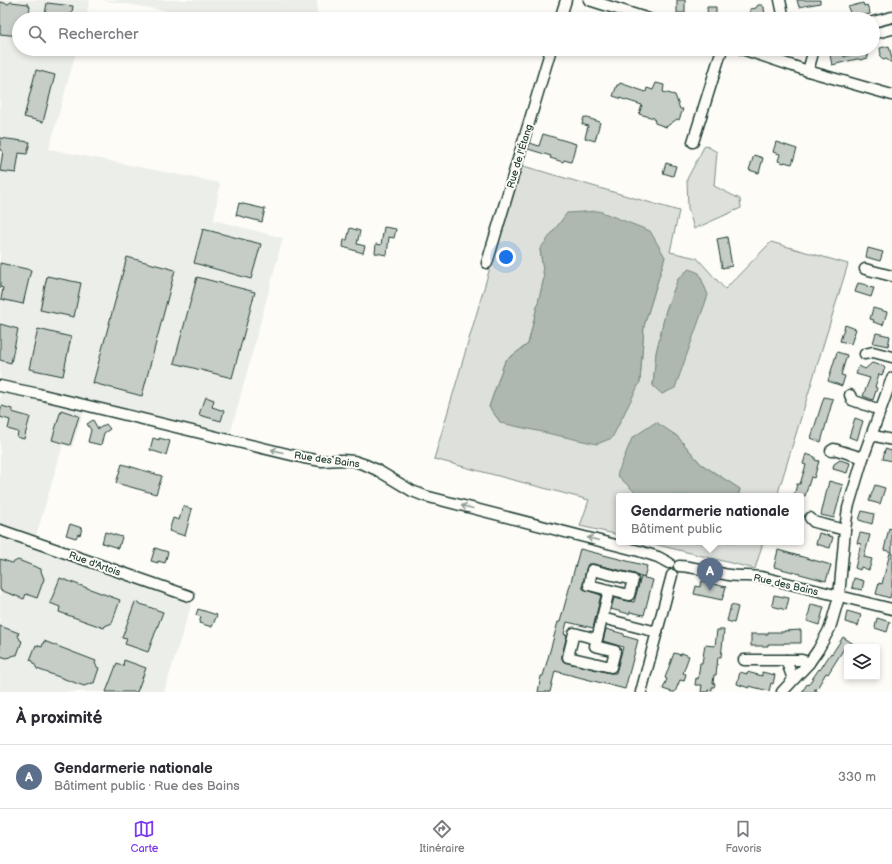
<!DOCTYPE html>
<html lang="fr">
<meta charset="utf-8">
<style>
body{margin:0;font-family:"Balsamiq Sans",sans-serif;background:#f7f7f7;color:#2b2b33}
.controls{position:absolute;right:12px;bottom:12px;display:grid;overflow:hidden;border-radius:4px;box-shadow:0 2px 6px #0003}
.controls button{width:36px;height:36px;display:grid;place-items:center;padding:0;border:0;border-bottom:1px solid #e1e1e2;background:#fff;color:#2b2b33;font:20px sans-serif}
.you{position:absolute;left:506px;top:257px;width:14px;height:14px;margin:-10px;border:3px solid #fff;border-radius:50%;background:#1a73e8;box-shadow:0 0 0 6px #1a73e833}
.badge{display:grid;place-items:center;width:26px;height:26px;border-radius:50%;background:#7c3aed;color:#fff;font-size:13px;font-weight:700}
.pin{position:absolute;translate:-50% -33px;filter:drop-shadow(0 1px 2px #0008)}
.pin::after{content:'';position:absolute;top:21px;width:14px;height:12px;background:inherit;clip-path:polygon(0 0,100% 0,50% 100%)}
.popup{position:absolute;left:616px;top:493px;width:188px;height:52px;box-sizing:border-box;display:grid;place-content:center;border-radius:4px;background:#fff;filter:drop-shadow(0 1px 3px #0005);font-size:13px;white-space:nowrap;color:#7c7c81}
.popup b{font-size:15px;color:#2b2b33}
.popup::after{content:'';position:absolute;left:50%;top:100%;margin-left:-8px;border:8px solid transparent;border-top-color:#fff}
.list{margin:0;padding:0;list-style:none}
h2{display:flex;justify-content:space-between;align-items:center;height:52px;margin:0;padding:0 16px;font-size:17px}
h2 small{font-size:13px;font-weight:400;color:#7c7c81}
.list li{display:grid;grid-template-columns:26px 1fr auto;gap:12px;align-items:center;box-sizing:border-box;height:64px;padding:0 16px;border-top:1px solid #e1e1e2}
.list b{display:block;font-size:15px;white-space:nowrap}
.list p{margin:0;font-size:13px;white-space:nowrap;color:#7c7c81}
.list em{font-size:13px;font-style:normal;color:#7c7c81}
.icon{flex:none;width:22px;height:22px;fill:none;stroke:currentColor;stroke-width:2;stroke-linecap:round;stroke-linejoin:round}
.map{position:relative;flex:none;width:892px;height:692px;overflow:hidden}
.search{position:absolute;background:#fff;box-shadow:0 2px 6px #0003;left:12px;right:12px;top:12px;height:44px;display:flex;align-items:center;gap:10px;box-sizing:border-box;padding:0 14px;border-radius:22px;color:#7c7c81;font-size:15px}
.sheet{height:116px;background:#fff}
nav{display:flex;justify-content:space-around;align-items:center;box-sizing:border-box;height:56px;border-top:1px solid #e1e1e2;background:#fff;font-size:11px;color:#7c7c81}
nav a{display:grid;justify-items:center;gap:2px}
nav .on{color:#7c3aed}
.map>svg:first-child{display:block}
</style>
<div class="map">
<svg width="892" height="692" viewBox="0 0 892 692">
<rect width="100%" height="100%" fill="#fdfcf7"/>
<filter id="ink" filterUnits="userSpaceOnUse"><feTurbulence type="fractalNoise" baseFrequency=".025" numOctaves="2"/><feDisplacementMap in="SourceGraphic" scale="8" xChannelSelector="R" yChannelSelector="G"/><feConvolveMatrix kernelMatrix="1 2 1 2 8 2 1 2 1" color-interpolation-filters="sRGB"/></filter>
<g filter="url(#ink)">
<g fill="#eceee9">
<polygon points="0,0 90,0 85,19 19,19 19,49 77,49 49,149 220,183 214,220 283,238 227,446 84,410 72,447 63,445 33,546 192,602 164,692 0,692"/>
<polygon points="103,0 317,0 317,19 214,19"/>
</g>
<g fill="#dde0db" stroke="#7e8e88" fill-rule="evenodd">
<polygon points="705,145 717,152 714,186 740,199 741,208 694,229 688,208 687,179"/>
<path d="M520,165l159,46 -9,41 27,6 28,31 46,-47 77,22 -71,232h-39l2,-7 -39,-25 -24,-28 -60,38 22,22h-20v39l-39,-9 9,-26 -155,-41zM540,249l125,8 -21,69 -4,56 -139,41 -12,-16 16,-46 23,-17 16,-66zM689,269l-36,116 3,-32 10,-43 12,-31z"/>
<polygon points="646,542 763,542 755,569"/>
</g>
<g fill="#aeb8b1" stroke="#75877f">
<polygon points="599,211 650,231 665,257 644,326 640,382 612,438 597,444 501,423 489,407 505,361 528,344 544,278 540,249 567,213"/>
<polygon points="689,269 699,273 708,295 675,388 662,394 653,386 656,353 666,310 678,279"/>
<polygon points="656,422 677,436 701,464 740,489 738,496 639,496 617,475 632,438"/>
</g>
<g fill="#c6cdc7" stroke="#1f3d34">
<rect x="677" y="0" width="8" height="13"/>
<polygon points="797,0 820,0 820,3 799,7"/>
<polygon points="0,2 8,4 11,2 28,4 30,7 28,19 19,19 19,36 0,34"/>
<polygon points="47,3 73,6 71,19 44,19"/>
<polygon points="863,3 864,6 867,5 868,8 869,8 870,14 857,17 857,15 851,16 848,7"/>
<polygon points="758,5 762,5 764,7 765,17 761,18 761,19 751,19 750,9 756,8"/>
<polygon points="707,7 716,7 716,19 708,19"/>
<polygon points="889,46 892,59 892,63 886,59 883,60 882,58 880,56 881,55 880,48"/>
<polygon points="857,49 866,49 868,58 860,60 859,59 857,59 832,65 830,55 843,52 844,57 858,52"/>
<polygon points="36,70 55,75 43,122 24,117"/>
<polygon points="620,83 646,92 647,88 653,90 656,83 664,85 663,92 675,95 680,109 683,109 679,120 677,119 666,127 655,123 654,118 639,114 642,105 613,96 617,85 619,85"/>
<polygon points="584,117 600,122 595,141 585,138 588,126 582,124"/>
<polygon points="543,134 576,144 571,162 564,160 563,162 550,158 551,156 528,149 530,143 539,146"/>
<polygon points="0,138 30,142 27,154 19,153 16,173 0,171 3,151 0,150"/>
<polygon points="776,142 797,149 792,164 784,162 784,163 778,161 780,154 773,152"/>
<polygon points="754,155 763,158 759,173 749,170"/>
<polygon points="666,163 676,166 673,176 663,173"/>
<polygon points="239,203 265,209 262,222 236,215"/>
<polygon points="384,227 396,229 394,238 389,237 387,255 375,253 376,244 381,245"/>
<polygon points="350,228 360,231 357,244 365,246 363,253 343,247 344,240 347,240"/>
<polygon points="203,229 261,244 251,279 194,263"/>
<polygon points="727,237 732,266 722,268 717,239"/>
<polygon points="868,248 883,252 880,261 866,257"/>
<polygon points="127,257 175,270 142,396 93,383"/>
<polygon points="0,263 31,270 23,304 1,299 3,288 0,287"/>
<polygon points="47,276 81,283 74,317 40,310"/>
<polygon points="197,277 255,292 232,378 174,363"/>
<polygon points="858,283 867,285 867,287 874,288 871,297 855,292"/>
<polygon points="873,308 887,312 883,325 873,322 874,320 870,319"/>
<polygon points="0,324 18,329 11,363 0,360"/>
<polygon points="845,325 856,329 851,344 840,341"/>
<polygon points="38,329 71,337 63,376 29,369"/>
<polygon points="876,333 890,336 888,346 873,343"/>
<polygon points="837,352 847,355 841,375 845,376 842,386 828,381"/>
<polygon points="872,363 883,366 885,368 882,375 879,374 875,387 877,388 873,400 863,396 870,378 856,374 859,366 865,369"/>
<polygon points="206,397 214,400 212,407 224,411 221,421 199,415 202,405 203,405"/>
<polygon points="824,397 833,399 821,442 811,438"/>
<polygon points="2,406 12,409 12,412 30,417 24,439 17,437 18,432 8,429 10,420 0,417 0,413"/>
<polygon points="61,410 79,416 70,445 52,440"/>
<polygon points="855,418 863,421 857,440 849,437"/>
<polygon points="93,420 98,429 106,424 110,429 104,433 101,445 88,442 91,430 87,424"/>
<polygon points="153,438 159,440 159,438 170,441 166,455 150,450"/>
<polygon points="885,449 892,451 892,461 883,459"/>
<polygon points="806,454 815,457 815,460 819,461 814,478 811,477 805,496 794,496 797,484 800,484 806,465 803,464"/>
<polygon points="840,460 850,463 847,473 833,469 834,464"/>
<polygon points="122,464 162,476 156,494 116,483"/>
<polygon points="829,481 843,485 834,518 821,515"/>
<polygon points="875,485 885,488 880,504 869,501"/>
<polygon points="183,506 192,509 185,536 169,531 173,518 179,520"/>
<polygon points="862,511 874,514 872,524 859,520"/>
<polygon points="70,524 82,528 80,535 78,534 76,538 66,535"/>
<polygon points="889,528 892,529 892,552 884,550"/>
<polygon points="105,532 122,537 120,544 119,544 118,548 102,543"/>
<polygon points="819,533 833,537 830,548 816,544"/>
<polygon points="860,533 870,535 864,557 872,559 869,570 861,567 860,570 855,568 861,544 857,543"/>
<polygon points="155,548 168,552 165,563 158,561 158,563 151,561"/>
<polygon points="580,549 647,566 644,578 638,576 635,574 594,564 588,564 586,569 583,584 583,589 601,595 593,628 567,622 564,634 567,635 562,655 562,659 564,662 610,673 616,673 623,647 603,641 606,629 624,634 624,636 638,640 625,689 555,671 550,692 538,692 541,676 543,676 558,622 560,622"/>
<polygon points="778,550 831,565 826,581 774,567"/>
<polygon points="890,553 892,553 892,589 890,598 876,594 879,583 882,584"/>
<polygon points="0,559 12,563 18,560 41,569 41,571 44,579 37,598 26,594 24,599 0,590"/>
<polygon points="641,577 653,580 644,615 630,612 629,614 611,609 614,598 627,601 634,602"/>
<polygon points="60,578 120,600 112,623 105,626 104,628 59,612 60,607 50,603"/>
<polygon points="854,578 864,581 862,590 852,588"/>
<polygon points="702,581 726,587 722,600 694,594 696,586 700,587"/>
<polygon points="774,595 789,598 786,610 772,606"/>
<polygon points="135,602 163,612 148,652 125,644 127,639 122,638"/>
<polygon points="811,604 824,607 819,625 807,621"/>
<polygon points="731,605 738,607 734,623 727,621"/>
<polygon points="198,609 217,615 212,627 199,623 201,617 196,615"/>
<polygon points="847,611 861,615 858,626 845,622"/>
<polygon points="877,618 890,622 887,632 875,628"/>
<polygon points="0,626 19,633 18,635 20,640 22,641 17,655 15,655 7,658 0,656"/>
<polygon points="717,630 724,630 721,657 718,657 716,675 714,675 713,683 715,684 714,687 712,687 712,690 708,690 708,692 701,692 702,685 695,685 696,678 698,679 700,663 702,663 705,645 715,646"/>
<polygon points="801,630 801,643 784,643 784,644 768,644 768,646 751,646 751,634 768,634 768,632 784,632 784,631"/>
<polygon points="843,637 858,647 845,647 828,674 826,673 816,690 814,689 818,692 802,692 807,684 808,685 819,669 820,670 831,653 832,654"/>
<polygon points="44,641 96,661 95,663 97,667 99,668 94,683 92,683 84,686 37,669 33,661 30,660 36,645 42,647"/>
<polygon points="674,653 681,655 682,653 689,656 683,673 686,674 684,681 680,680 675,692 672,692 663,689 667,679 665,678"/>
<polygon points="124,660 146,668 137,692 106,692 117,663 123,666"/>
<polygon points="740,672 747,674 747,672 762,676 762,672 775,675 773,684 771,683 769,691 749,686 749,688 737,684"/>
</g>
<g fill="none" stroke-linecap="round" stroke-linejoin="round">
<defs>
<g id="minor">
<polyline points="589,0 649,19"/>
<polyline points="780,0 784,19"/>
<polyline points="560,19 566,0"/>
<polyline points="873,22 892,17"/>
<polyline points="873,34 892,29"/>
<polyline points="742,49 808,71 892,95"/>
<polyline points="796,49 799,49"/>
<polyline points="808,71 814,49"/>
<polyline points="693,142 722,49"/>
<polyline points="487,263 551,49"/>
<polyline points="865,269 892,276"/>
<polyline points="865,354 873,352 892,357"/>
<polyline points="0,386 39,394 304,458 322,461 342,460 354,461 366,465 377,470 412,491 425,496 639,551 658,557 669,563"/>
<polyline points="850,395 852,400 880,410"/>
<polyline points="871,435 892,440"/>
<polyline points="831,451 834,449 863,458"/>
<polyline points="810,518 814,522 845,530"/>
<polyline points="0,530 189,596"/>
<path d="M679,566c18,1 33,6 50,9 12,2 25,0 37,3l126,31"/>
<polyline points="602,618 657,632"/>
<polyline points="597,639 595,646 615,651 611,667 568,657 574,633 597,639 609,590 589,585 592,570 633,580 629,595 609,590"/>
<polyline points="744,660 802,660 809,663"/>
<polyline points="786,660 793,679"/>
<polyline points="641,692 672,575"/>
<polyline points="782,692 809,663 818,650 830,628 839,597 845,530 848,508 863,458 892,378"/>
</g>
</defs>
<use href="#minor" stroke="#1f3d34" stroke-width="13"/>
<use href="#minor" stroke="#fdfcf7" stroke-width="10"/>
</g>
<defs><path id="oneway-shaft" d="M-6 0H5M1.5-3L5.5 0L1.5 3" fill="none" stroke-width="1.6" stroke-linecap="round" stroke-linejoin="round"/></defs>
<g stroke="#8e9c96">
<use href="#oneway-shaft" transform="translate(277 451) rotate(-166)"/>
<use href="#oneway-shaft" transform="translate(467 507) rotate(-166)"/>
<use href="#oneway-shaft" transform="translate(593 539) rotate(-166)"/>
</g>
</g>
<g text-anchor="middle" stroke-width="4" stroke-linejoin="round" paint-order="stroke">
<g font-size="10" fill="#1f3d34" stroke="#fdfcf7">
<text transform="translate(519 156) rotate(-73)" y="4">Rue de l'Étang</text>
<text transform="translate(327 459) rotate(8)" y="4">Rue des Bains</text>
<text transform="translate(95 563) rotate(20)" y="4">Rue d'Artois</text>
<text transform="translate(786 584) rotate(13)" y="4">Rue des Bains</text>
</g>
</g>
</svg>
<div class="controls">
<button><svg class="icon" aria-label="layers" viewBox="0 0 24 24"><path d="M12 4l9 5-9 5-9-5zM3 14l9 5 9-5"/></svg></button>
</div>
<div class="you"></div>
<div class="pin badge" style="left:710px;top:591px;background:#5c6f8a">A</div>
<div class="popup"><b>Gendarmerie nationale</b>Bâtiment public</div>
<div class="search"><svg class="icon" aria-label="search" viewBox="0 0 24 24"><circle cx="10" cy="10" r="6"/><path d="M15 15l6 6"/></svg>Rechercher</div>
</div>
<section class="sheet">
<h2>À proximité<small></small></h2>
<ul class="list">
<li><span class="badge" style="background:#5c6f8a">A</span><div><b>Gendarmerie nationale</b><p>Bâtiment public · Rue des Bains</p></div><em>330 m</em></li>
</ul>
</section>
<nav>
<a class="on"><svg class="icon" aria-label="map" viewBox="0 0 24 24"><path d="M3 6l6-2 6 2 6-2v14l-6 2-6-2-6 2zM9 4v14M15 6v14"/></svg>Carte</a>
<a><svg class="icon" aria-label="directions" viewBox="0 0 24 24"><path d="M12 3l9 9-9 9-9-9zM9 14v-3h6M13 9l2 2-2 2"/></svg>Itinéraire</a>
<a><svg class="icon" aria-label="saved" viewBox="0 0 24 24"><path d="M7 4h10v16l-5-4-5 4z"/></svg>Favoris</a>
</nav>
